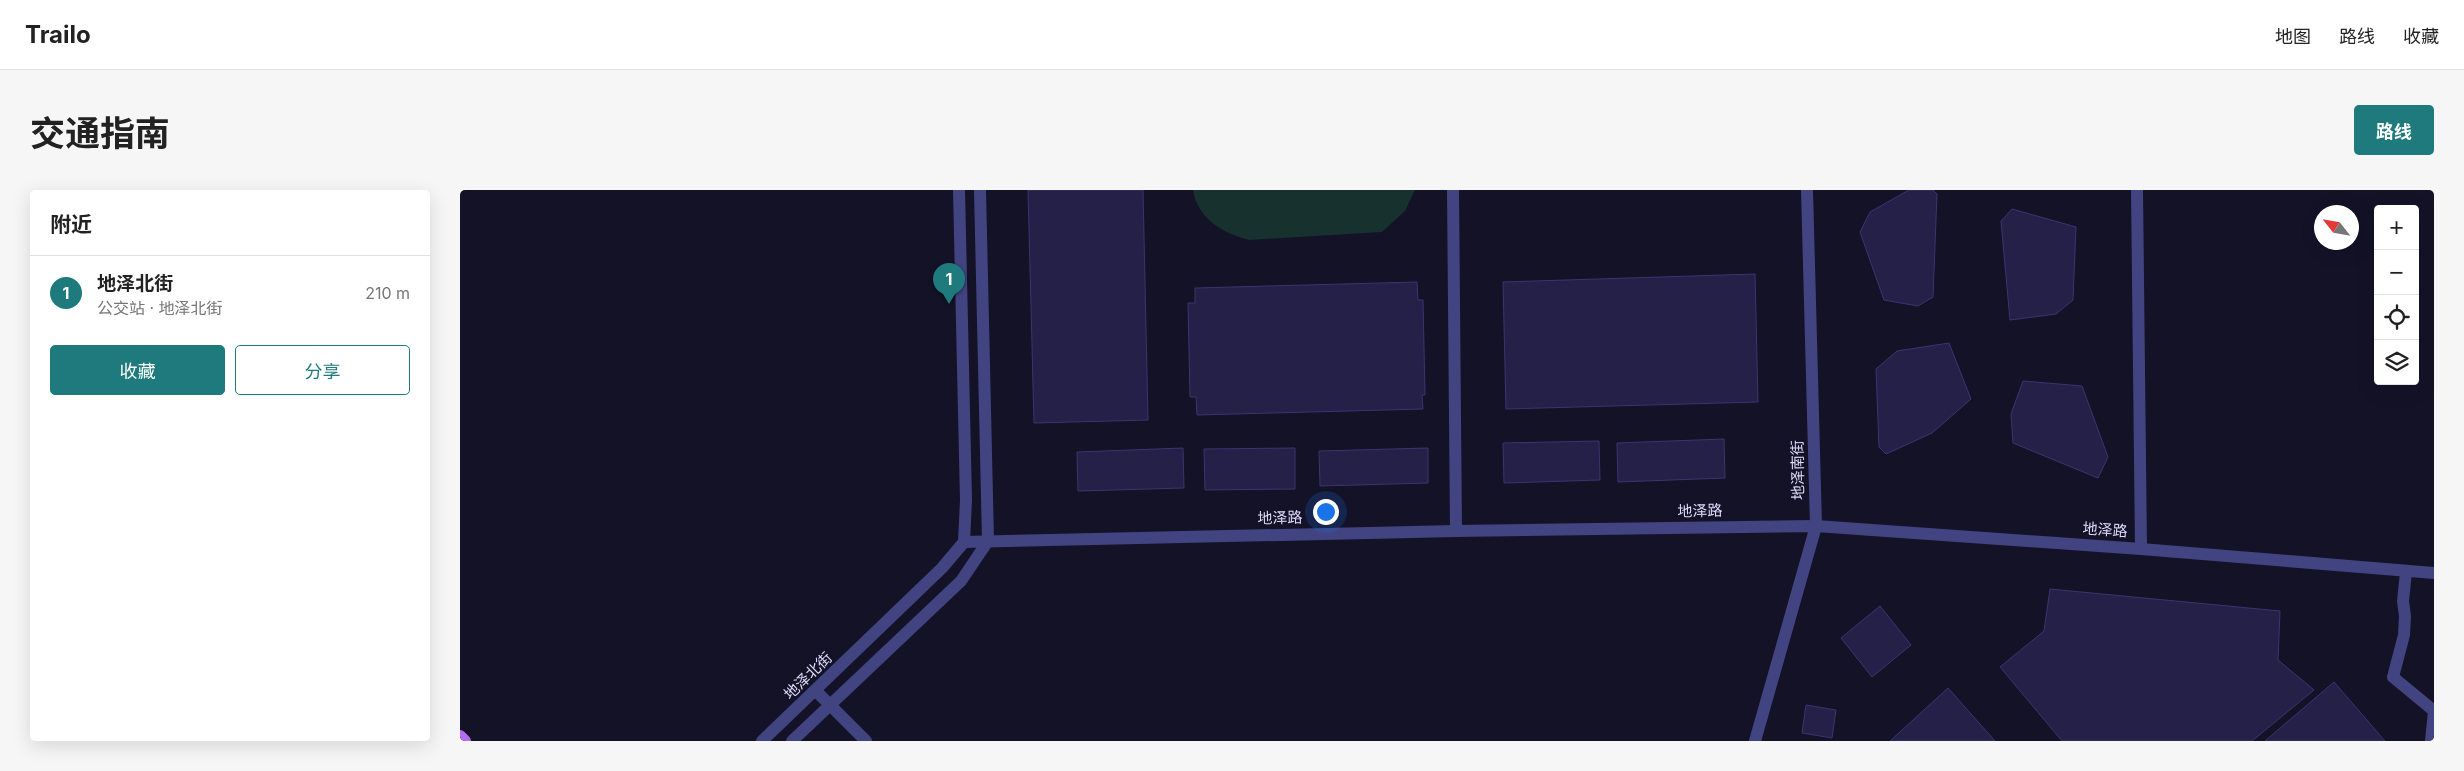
<!DOCTYPE html>
<html lang="zh">
<meta charset="utf-8">
<style>
body{margin:0;font-family:Inter,"Noto Sans SC",sans-serif;background:#f6f6f6;color:#222}
.controls{position:absolute;right:15px;top:15px;display:grid;overflow:hidden;border-radius:5px;box-shadow:0 5px 20px #0002}
.controls button{width:45px;height:45px;display:grid;place-items:center;padding:0;border:0;border-bottom:1px solid #e0e0e0;background:#fff;color:#222;font:25px sans-serif}
.compass{position:absolute;left:1854px;top:15px;width:45px;height:45px;border-radius:50%;background:#fff;box-shadow:0 5px 20px #0002;rotate:301deg}
.you{position:absolute;left:865px;top:321px;width:18px;height:18px;margin:-12px;border:4px solid #fff;border-radius:50%;background:#1a73e8;box-shadow:0 0 0 8px #1a73e833}
.badge{display:grid;place-items:center;width:32px;height:32px;border-radius:50%;background:#1e7a7c;color:#fff;font-size:16px;font-weight:700}
.pin{position:absolute;translate:-50% -41px;filter:drop-shadow(0 1px 2px #0008)}
.pin::after{content:'';position:absolute;top:26px;width:18px;height:15px;background:inherit;clip-path:polygon(0 0,100% 0,50% 100%)}
.list{margin:0;padding:0;list-style:none}
h2{display:flex;justify-content:space-between;align-items:center;height:65px;margin:0;padding:0 20px;font-size:21px}
h2 small{font-size:16px;font-weight:400;color:#767676}
.list li{display:grid;grid-template-columns:32px 1fr auto;gap:15px;align-items:center;box-sizing:border-box;height:75px;padding:0 20px;border-top:1px solid #e0e0e0}
.list b{display:block;font-size:19px;white-space:nowrap}
.list p{margin:0;font-size:16px;white-space:nowrap;color:#767676}
.list em{font-size:16px;font-style:normal;color:#767676}
.actions{display:flex;gap:10px;padding:15px 20px}
.actions a{flex:1;padding:11px 0;border:1px solid #1e7a7c;border-radius:5px;text-align:center;font-size:18px;color:#1e7a7c}
.actions .main{background:#1e7a7c;color:#fff}
.icon{flex:none;width:28px;height:28px;fill:none;stroke:currentColor;stroke-width:2;stroke-linecap:round;stroke-linejoin:round}
.map{position:relative;flex:none;width:1974px;height:551px;overflow:hidden;border-radius:5px}
header{display:flex;align-items:center;gap:30px;box-sizing:border-box;height:70px;padding:0 25px;background:#fff;border-bottom:1px solid #e0e0e0}
header strong{font-size:24px}
nav{display:flex;gap:28px;margin-inline-start:auto;font-size:18px}
.intro{display:flex;align-items:center;justify-content:space-between;box-sizing:border-box;height:120px;padding:0 30px}
h1{margin:0;font-size:35px}
.button{padding:12px 22px;border-radius:5px;background:#1e7a7c;color:#fff;font-size:18px;font-weight:700}
main{display:flex;gap:30px;padding:0 30px}
aside{flex:1;background:#fff;border-radius:5px;box-shadow:0 5px 20px #0002}
.map>svg:first-child{display:block}
</style>
<header>
<strong>Trailo</strong>
<nav><a>地图</a><a>路线</a><a>收藏</a></nav>
</header>
<div class="intro"><h1>交通指南</h1><a class="button">路线</a></div>
<main>
<aside>
<h2>附近<small></small></h2>
<ul class="list">
<li><span class="badge">1</span><div><b>地泽北街</b><p>公交站 · 地泽北街</p></div><em>210 m</em></li>
</ul>
<div class="actions"><a class="main">收藏</a><a>分享</a></div>
</aside>
<div class="map">
<svg width="1974" height="551" viewBox="0 0 1974 551">
<rect width="100%" height="100%" fill="#141227"/>
<path fill="#16312e" d="M733,0h222l-10,21 -23,21 -133,8c-27,-7 -51,-21 -56,-50z"/>
<g fill="#252047" stroke="#3c3471">
<polygon points="568,0 683,0 688,230 574,233"/>
<polygon points="1449,0 1473,0 1477,4 1473,107 1458,116 1424,110 1400,42 1410,22"/>
<polygon points="1552,19 1616,37 1613,110 1596,124 1550,130 1541,31"/>
<polygon points="1295,84 1298,212 1046,219 1043,92"/>
<polygon points="957,92 958,110 963,110 965,205 962,205 963,219 737,225 736,207 730,207 728,113 735,113 735,98"/>
<polygon points="1489,153 1511,209 1472,243 1426,264 1419,257 1416,179 1437,161"/>
<polygon points="1563,191 1622,196 1648,267 1638,288 1553,253 1551,224"/>
<polygon points="1264,249 1265,288 1158,292 1157,253"/>
<polygon points="1139,251 1140,290 1044,293 1043,253"/>
<polygon points="723,258 724,298 618,301 617,262"/>
<polygon points="835,258 835,299 745,300 744,259"/>
<polygon points="968,258 968,293 860,296 859,261"/>
<polygon points="1590,399 1820,421 1818,470 1854,500 1792,551 1602,551 1540,477 1584,441"/>
<polygon points="1420,416 1451,455 1412,487 1381,448"/>
<polygon points="1874,492 1925,551 1805,551"/>
<polygon points="1488,498 1535,551 1430,551"/>
<polygon points="1346,515 1376,520 1372,548 1342,543"/>
</g>
<g fill="none" stroke-linecap="round" stroke-linejoin="round">
<g stroke="#424482" stroke-width="12">
<polyline points="993,0 996,341"/>
<polyline points="1677,0 1681,359"/>
<polyline points="504,352 996,341 1356,336 1681,359 1974,383"/>
<polyline points="1946,382 1943,411 1945,426 1944,445 1933,487 1974,521 1971,551"/>
<polyline points="356,501 406,551"/>
<polyline points="302,551 482,378 504,352 506,310 499,0"/>
<polyline points="332,551 501,391 528,351 520,0"/>
<polyline points="1295,551 1356,336 1347,0"/>
</g>
<polyline stroke="#b66df2" stroke-width="12" points="0,546 5,551"/>
</g>
<g text-anchor="middle" stroke-width="4" stroke-linejoin="round" paint-order="stroke">
<g font-size="15" fill="#dddcfc" stroke="#141227">
<text transform="translate(1338 280) rotate(-91)" y="5">地泽南街</text>
<text transform="translate(1240 321) rotate(-1)" y="5">地泽路</text>
<text transform="translate(820 328) rotate(-1)" y="5">地泽路</text>
<text transform="translate(1645 340) rotate(4)" y="5">地泽路</text>
<text transform="translate(348 486) rotate(-44)" y="5">地泽北街</text>
</g>
</g>
</svg>
<div class="controls">
<button>+</button>
<button>−</button>
<button><svg class="icon" aria-label="locate" viewBox="0 0 24 24"><circle cx="12" cy="12" r="6"/><path d="M12 2v4M12 18v4M2 12h4M18 12h4"/></svg></button>
<button><svg class="icon" aria-label="layers" viewBox="0 0 24 24"><path d="M12 4l9 5-9 5-9-5zM3 14l9 5 9-5"/></svg></button>
</div>
<svg class="compass" viewBox="-18 -18 36 36"><path d="M0-13l5 13h-10z" fill="#e53935"/><path d="M0 13l5-13h-10z" fill="#767676"/></svg>
<div class="you"></div>
<div class="pin badge" style="left:489px;top:114px">1</div>
</div>
</main>
